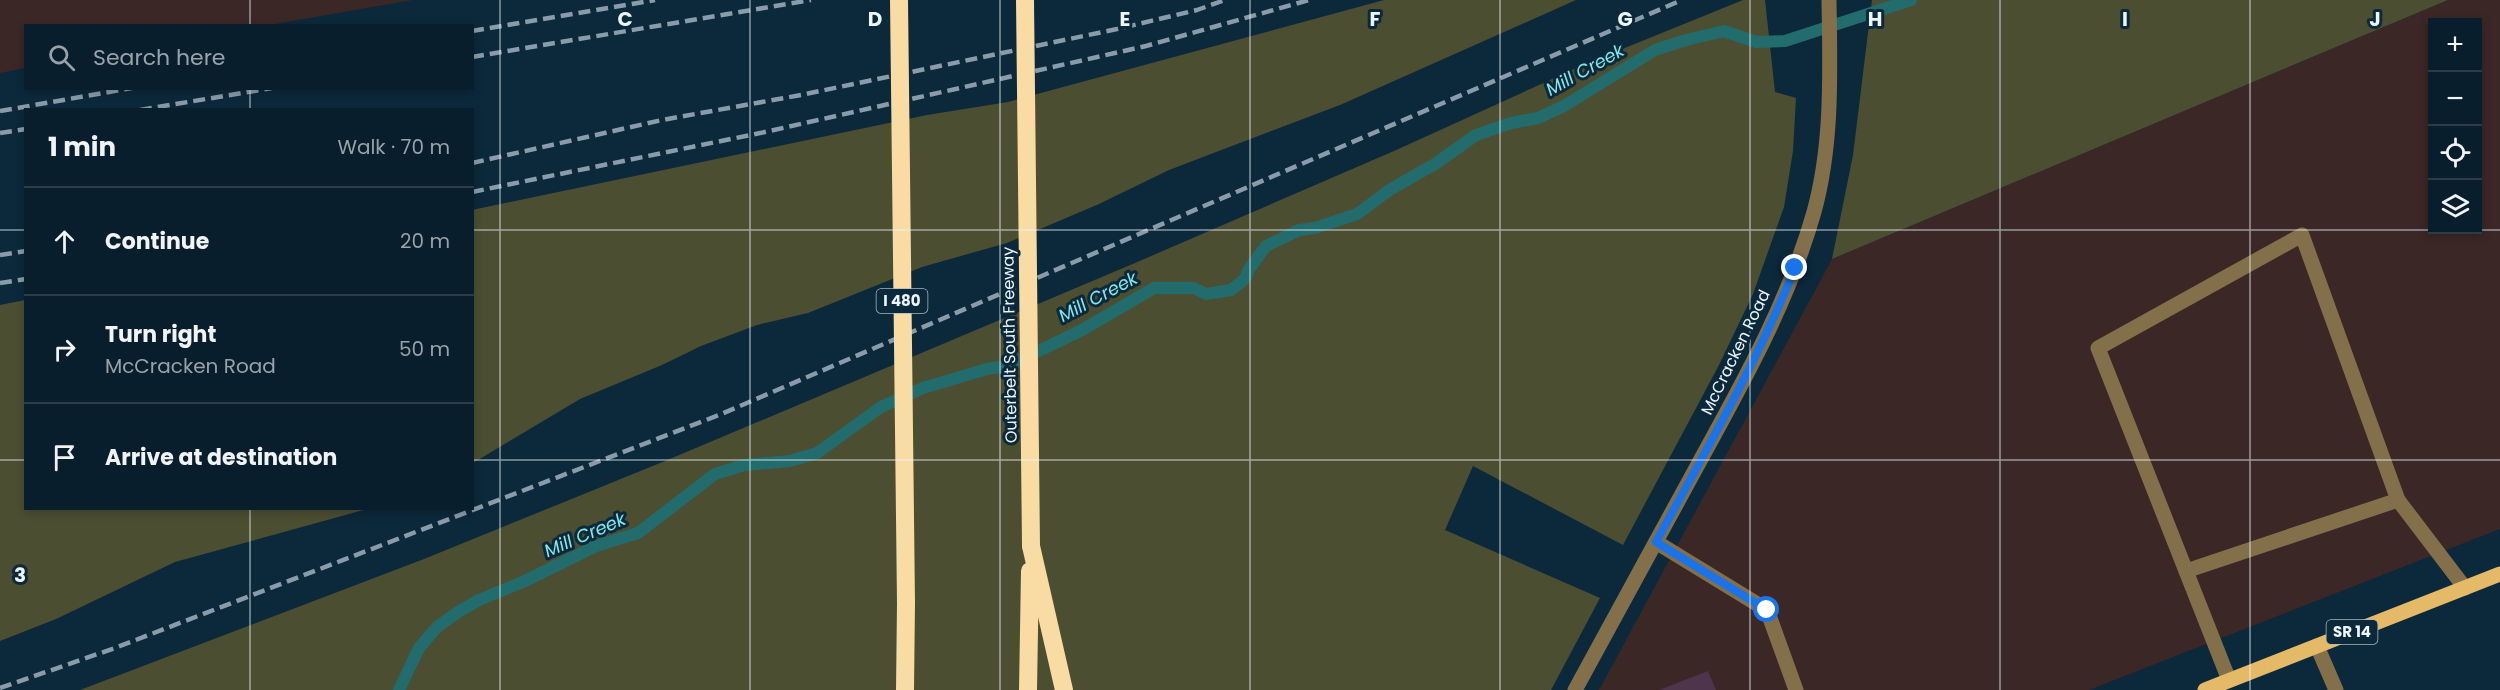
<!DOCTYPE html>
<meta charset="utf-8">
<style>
body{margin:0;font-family:Poppins,sans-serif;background:#122734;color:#f1f3f6}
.controls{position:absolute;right:18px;top:18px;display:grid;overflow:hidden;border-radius:0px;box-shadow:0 3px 9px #0003}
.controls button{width:54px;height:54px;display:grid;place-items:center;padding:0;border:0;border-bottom:2px solid #293c48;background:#091e2c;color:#f1f3f6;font:30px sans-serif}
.stop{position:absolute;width:18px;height:18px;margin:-14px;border:4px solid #1a73e8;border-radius:50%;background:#fff}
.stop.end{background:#1a73e8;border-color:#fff;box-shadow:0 2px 6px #0008}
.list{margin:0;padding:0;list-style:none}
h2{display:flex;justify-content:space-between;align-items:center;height:78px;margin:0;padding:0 24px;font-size:26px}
h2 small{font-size:20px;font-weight:400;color:#99a2a9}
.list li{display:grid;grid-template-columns:39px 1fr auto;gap:18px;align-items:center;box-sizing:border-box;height:108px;padding:0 24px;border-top:2px solid #293c48}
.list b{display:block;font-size:22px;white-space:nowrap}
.list p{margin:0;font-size:20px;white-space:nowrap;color:#99a2a9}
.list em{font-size:20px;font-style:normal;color:#99a2a9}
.icon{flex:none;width:33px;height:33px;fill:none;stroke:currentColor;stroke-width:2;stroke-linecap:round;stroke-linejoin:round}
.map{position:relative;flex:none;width:2500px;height:690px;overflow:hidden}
.search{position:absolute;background:#091e2c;box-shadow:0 3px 9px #0003;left:24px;top:24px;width:450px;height:66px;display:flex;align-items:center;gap:15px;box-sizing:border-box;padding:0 21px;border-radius:0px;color:#99a2a9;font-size:22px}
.panel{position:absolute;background:#091e2c;box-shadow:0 3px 9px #0003;left:24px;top:108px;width:450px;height:402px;border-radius:0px}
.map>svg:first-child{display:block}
</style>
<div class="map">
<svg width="2500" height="690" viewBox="0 0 2500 690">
<rect width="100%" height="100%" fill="#0c283b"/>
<g fill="#3a2726" fill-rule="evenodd">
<polygon points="0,0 413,0 269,25 26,26 25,68 0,73"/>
<path d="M2448,0h52v529l-411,161h-490l233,-431zM2432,22h46v208h-46z"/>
</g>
<g fill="#4c4e32">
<polygon points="1384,0 1576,0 1340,105 1169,170 1099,204 1007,243 922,267 808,313 757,325 701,346 662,365 580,399 473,463 472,210 927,115 1008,102"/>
<polygon points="1743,0 1765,0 1775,92 1796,98 1793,151 1784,207 1753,294 1719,365 1623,545 1473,466 1445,530 1600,598 1551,690 80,690 424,559 665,461 1135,263 1394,151 1583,65"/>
<polygon points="1872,0 2448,0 1832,259 1853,155"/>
<polygon points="25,300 26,508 367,509 175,562 56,619 0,641 0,305"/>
</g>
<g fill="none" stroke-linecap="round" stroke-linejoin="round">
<polyline stroke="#236c6e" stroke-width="12" points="399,690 419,648 437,627 458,612 479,600 525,581 596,546 638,533 715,474 744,465 790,461 817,453 881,407 923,388 987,369 1008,366 1082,330 1154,288 1194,288 1206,294 1231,290 1245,279 1249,269 1266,246 1299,230 1315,228 1357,214 1391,189 1435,164 1476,135 1511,123 1538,118 1564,106 1655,50 1686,40 1724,31 1756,42 1785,41 1911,0"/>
</g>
<polygon fill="#4f354b" points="1708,671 1716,690 1659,690"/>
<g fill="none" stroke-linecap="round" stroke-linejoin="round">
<g stroke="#836f4a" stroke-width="15">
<polyline points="1656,542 1767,610 1796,690"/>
<polyline points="2186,571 2398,500"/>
<polyline points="2317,646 2336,690"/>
<polyline points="2229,680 2098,348 2302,235 2398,500 2465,588"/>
<path d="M1575,690c42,-77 84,-154 126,-231 44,-80 88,-159 113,-247 19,-69 16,-141 15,-212"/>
</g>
<polyline stroke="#e4b968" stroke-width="15" points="2205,690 2500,574"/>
<g stroke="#f9dba4" stroke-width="18">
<polyline points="1031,546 1064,690"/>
<polyline points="905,690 906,603"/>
<polyline points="1028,690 1030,571"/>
</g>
<g stroke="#8a9ca9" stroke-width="4.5" stroke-dasharray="12 6" stroke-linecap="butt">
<polyline points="472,31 655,0"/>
<polyline points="472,57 811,0"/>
<polyline points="140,110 272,88"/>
<polyline points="0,111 132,88"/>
<polyline points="0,133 26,129"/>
<polyline points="472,163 662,120 801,95 1117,29 1197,10 1225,0"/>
<polyline points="472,192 765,132 1146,46 1309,0"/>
<polyline points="0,255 26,251"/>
<polyline points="0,283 26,279"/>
<polyline points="0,688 115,648 719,415 1682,0"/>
</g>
<g stroke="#f9dba4" stroke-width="18">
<polyline points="899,0 906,603"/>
<polyline points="1025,0 1031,546"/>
</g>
</g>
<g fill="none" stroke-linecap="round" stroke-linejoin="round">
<path stroke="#1a73e8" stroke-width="8" d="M1767,610l-111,-68c49,-90 101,-179 139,-274"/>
</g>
<path fill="none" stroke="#ecf6fe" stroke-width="1.5" stroke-opacity="0.55" d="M250,0v26M500,0v690M750,0v690M1000,0v690M1250,0v690M1500,0v690M1750,0v690M2000,0v690M2250,0v690M250,88v22M0,230h26M472,230h2028M0,460h26M472,460h2028M250,508v182"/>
<g text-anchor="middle" stroke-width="6" stroke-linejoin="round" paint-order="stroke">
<g fill="#0c283b" stroke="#a9b8c4" stroke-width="1.5">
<rect x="876.5" y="289" width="51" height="24" rx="4.5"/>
<rect x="2326.5" y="620" width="51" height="24" rx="4.5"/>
</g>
<g font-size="15" font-weight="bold" fill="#ecf6fe">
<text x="902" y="306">I 480</text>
<text x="2352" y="637">SR 14</text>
</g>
<g font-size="16" fill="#ecf6fe" stroke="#0c283b">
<text transform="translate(1009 345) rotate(-91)" y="6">Outerbelt South Freeway</text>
<text transform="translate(1735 352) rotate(-64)" y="6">McCracken Road</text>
</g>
<g font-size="18" font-style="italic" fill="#7eeaec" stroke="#0c283b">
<text transform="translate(1585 70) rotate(-29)" y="6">Mill Creek</text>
<text transform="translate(1098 297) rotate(-28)" y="6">Mill Creek</text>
<text transform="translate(585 535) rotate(-23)" y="6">Mill Creek</text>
</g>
</g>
<g font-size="20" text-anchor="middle" font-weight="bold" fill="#ecf6fe" stroke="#0c283b" stroke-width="6" stroke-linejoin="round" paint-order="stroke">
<text x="625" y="26">C</text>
<text x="875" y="26">D</text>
<text x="1125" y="26">E</text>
<text x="1375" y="26">F</text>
<text x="1625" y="26">G</text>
<text x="1875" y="26">H</text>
<text x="2125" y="26">I</text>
<text x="2375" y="26">J</text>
<text x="20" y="582">3</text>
</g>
</svg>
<div class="controls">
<button>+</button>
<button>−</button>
<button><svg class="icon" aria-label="locate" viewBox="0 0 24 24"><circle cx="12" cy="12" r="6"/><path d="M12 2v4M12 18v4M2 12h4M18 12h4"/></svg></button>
<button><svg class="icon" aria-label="layers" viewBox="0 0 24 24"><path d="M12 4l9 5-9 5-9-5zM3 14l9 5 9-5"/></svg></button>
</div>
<div class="stop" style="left:1767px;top:610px"></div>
<div class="stop end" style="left:1795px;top:268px"></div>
<div class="search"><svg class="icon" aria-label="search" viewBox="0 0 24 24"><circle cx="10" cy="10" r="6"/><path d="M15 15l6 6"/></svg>Search here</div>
<section class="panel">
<h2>1 min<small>Walk · 70 m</small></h2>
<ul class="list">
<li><svg class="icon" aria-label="ahead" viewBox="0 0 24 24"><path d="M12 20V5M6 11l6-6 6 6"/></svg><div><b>Continue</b></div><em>20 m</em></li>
<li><svg class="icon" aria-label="right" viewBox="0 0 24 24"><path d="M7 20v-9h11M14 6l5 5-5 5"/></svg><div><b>Turn right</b><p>McCracken Road</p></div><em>50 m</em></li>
<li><svg class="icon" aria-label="arrive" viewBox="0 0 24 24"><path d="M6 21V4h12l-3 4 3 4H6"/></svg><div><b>Arrive at destination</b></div></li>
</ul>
</section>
</div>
